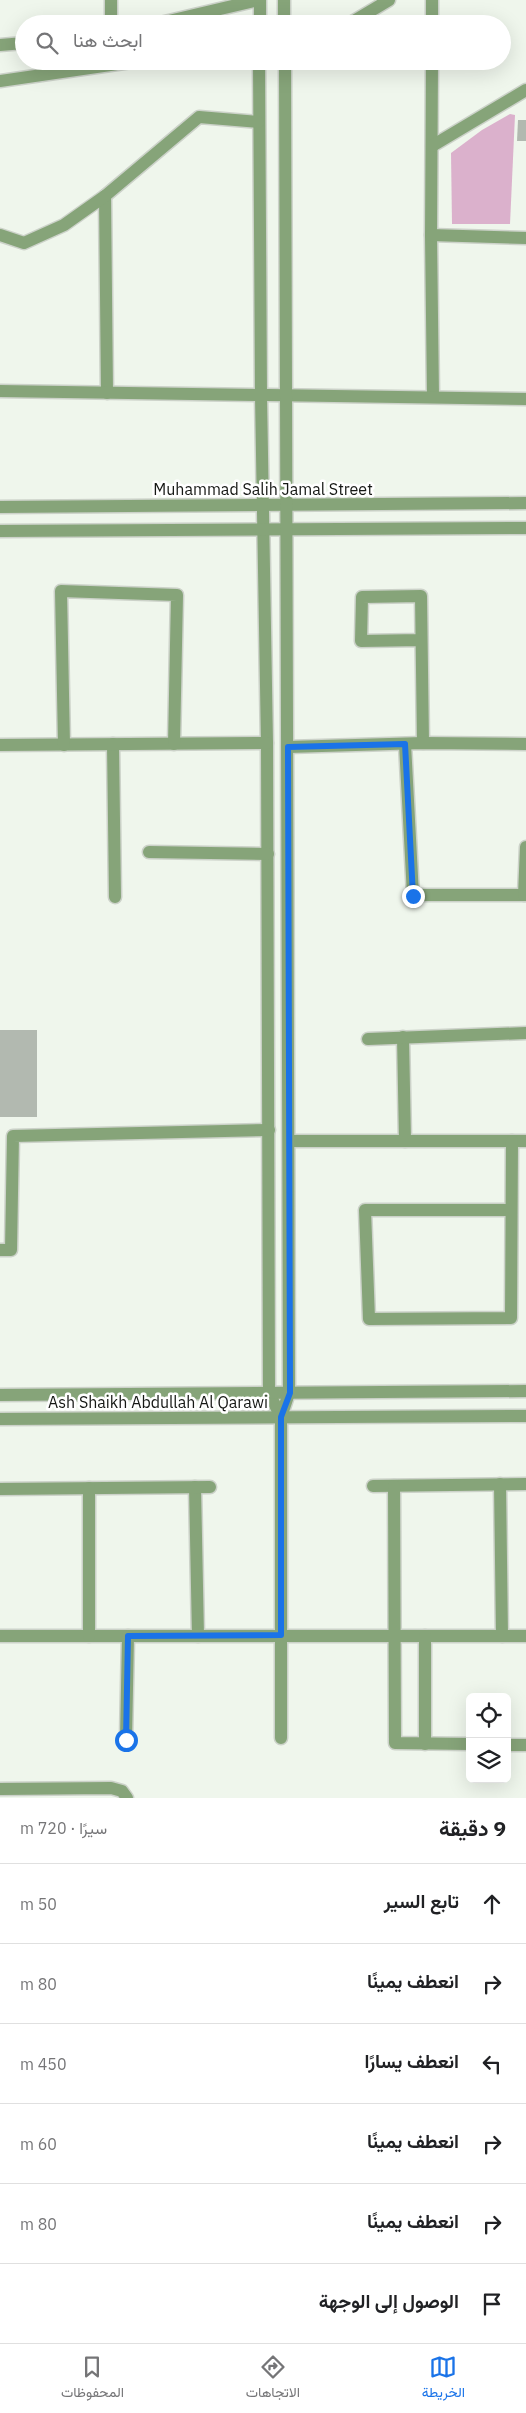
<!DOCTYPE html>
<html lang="ar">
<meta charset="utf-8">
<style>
body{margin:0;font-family:"IBM Plex Sans",Vazirmatn,sans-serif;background:#f2f2f2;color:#202124;direction:rtl}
.controls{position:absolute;right:15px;bottom:15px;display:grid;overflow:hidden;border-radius:8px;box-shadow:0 5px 20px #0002}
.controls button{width:45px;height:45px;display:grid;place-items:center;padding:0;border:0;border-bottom:1px solid #e0e0e0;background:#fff;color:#202124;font:25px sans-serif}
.stop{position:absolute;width:15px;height:15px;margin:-11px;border:4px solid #1a73e8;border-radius:50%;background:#fff}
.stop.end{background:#1a73e8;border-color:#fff;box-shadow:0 1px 5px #0008}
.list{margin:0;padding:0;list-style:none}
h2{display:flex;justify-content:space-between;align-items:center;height:65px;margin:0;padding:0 20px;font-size:21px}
h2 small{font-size:16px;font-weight:400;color:#757577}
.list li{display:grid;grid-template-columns:32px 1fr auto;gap:15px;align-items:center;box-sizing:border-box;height:80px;padding:0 20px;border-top:1px solid #e0e0e0}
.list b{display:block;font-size:19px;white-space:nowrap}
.list em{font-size:16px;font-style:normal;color:#757577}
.icon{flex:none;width:28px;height:28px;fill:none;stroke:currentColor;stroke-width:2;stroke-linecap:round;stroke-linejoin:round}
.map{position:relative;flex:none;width:526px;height:1798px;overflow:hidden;direction:ltr}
.search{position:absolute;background:#fff;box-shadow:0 5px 20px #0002;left:15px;right:15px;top:15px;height:55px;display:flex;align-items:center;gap:12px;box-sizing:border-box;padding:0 18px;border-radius:28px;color:#757577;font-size:19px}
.sheet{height:545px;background:#fff}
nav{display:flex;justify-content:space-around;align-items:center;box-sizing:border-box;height:70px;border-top:1px solid #e0e0e0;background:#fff;font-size:14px;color:#757577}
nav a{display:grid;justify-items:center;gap:2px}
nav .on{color:#1a73e8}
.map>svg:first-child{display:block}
</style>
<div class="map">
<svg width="526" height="1798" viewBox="0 0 526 1798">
<rect width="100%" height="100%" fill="#eff6ec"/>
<polygon fill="#dbb1cc" points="510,114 515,115 510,224 452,224 451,153 482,130"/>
<g fill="#b2b9b0">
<polygon points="518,120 526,120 526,141 517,141"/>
<rect x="0" y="1030" width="37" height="87"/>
</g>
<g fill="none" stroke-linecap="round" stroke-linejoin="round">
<defs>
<g id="minor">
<polyline points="111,0 111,24"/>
<polyline points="284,0 284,24"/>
<polyline points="432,0 432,24"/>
<polyline points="156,24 258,0"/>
<polyline points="260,24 260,0"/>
<polyline points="349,24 389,0"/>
<polyline points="0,45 24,43"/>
<polyline points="259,61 261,396 267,743 269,1393 281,1417"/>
<polyline points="432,61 431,235 433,397"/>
<polyline points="0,81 138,61"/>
<polyline points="432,146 526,90"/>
<polyline points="105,196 107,393"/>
<polyline points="0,235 24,243 64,225 105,196 199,117 258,122"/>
<polyline points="431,235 526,238"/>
<polyline points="0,391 526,399"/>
<polyline points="0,507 526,503"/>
<polyline points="0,531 526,528"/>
<polyline points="421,640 361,641 362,597 421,596 423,743"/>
<polyline points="113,744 115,897"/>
<polyline points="405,744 413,895 526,895"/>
<polyline points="0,745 267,743"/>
<polyline points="64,745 61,591 177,595 174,744"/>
<polyline points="288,747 423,743 526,744"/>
<polyline points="149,852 268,854"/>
<polyline points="524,895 526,847"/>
<polyline points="403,1037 405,1141"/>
<polyline points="368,1039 526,1033"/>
<polyline points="290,1141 526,1141"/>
<polyline points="511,1210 365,1210 369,1319 511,1318 512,1141"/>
<polyline points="0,1250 11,1250 13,1136 269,1130"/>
<polyline points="0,1395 526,1391"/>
<polyline points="0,1419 526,1416"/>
<polyline points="500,1484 502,1636"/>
<polyline points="373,1486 526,1484"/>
<polyline points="394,1486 395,1743 470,1744"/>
<polyline points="195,1487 198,1636"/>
<polyline points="0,1489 210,1487"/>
<polyline points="0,1636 526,1636"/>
<polyline points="89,1636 89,1488"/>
<polyline points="425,1636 425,1744"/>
<polyline points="281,1738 281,1417 289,1393 285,61"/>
<polyline points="126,1740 128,1636"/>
<polyline points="507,1745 526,1745"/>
<polyline points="0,1789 111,1788 122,1791 127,1798"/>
</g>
</defs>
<use href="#minor" stroke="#ccd2c9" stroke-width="15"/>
<use href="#minor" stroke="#86a479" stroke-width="12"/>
</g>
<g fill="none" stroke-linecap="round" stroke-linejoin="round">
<polyline stroke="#1a73e8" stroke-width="6" points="126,1740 128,1636 281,1635 281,1417 290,1393 288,747 405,744 413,896"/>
</g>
<g text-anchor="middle" stroke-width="5" stroke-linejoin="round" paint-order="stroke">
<g font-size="16" fill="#151714" stroke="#fff">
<text x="263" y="495">Muhammad Salih Jamal Street</text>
<text x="158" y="1408">Ash Shaikh Abdullah Al Qarawi</text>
</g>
</g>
</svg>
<div class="controls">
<button><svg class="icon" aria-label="locate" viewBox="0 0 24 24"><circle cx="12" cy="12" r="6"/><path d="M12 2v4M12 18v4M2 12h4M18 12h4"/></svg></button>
<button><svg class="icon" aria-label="layers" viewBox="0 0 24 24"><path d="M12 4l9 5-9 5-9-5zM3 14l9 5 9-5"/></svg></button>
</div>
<div class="stop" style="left:126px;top:1740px"></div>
<div class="stop end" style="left:413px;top:896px"></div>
<div class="search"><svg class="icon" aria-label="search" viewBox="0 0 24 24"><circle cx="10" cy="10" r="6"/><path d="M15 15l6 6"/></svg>ابحث هنا</div>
</div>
<section class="sheet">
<h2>9 دقيقة<small>سيرًا · 720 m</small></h2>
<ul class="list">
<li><svg class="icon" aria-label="ahead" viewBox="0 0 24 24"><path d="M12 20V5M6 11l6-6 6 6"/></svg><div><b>تابع السير</b></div><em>50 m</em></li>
<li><svg class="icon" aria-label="right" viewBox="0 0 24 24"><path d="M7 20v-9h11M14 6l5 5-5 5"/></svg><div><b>انعطف يمينًا</b></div><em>80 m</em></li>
<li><svg class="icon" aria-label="left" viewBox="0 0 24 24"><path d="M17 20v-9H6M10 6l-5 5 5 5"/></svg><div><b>انعطف يسارًا</b></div><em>450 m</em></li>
<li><svg class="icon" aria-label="right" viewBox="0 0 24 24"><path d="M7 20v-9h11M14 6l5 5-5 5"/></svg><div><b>انعطف يمينًا</b></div><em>60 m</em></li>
<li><svg class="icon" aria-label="right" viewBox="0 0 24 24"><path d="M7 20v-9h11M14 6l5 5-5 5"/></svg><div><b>انعطف يمينًا</b></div><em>80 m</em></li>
<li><svg class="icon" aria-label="arrive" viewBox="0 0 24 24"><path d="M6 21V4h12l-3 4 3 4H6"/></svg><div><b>الوصول إلى الوجهة</b></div></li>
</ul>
</section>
<nav>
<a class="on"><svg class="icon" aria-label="map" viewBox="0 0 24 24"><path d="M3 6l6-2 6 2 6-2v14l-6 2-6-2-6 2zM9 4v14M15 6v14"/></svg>الخريطة</a>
<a><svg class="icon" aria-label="directions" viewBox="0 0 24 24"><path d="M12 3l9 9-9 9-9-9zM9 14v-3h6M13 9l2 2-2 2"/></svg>الاتجاهات</a>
<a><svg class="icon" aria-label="saved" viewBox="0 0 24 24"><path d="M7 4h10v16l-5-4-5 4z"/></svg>المحفوظات</a>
</nav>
